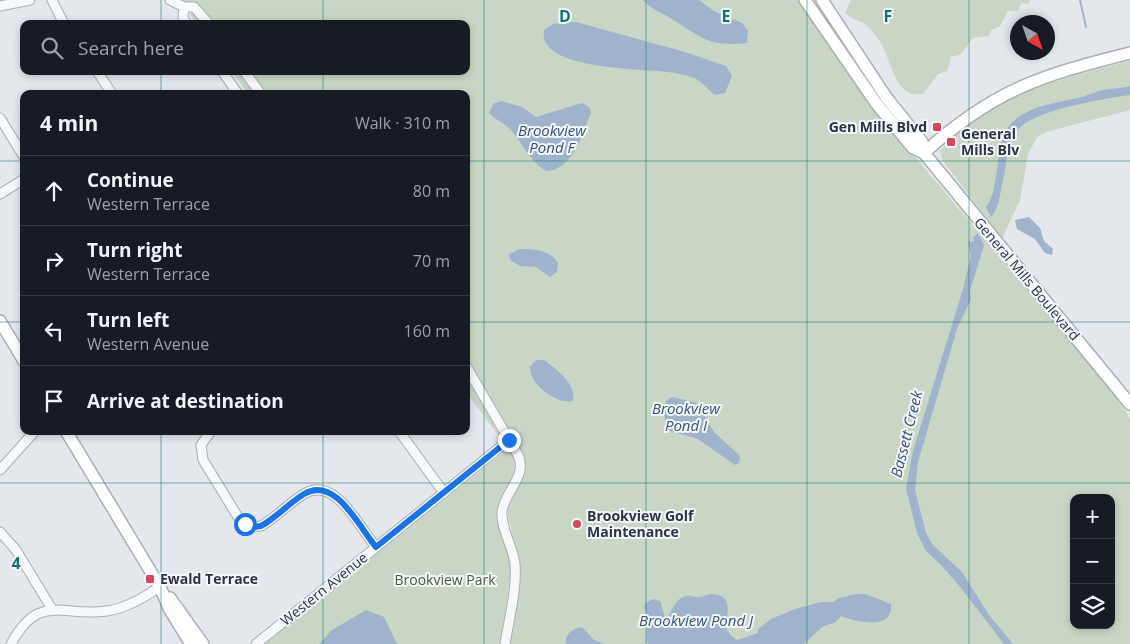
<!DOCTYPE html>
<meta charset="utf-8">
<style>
body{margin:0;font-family:"Open Sans",sans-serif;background:#242831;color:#f1f3f6}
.controls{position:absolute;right:15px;bottom:15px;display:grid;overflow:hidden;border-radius:10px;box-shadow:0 2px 8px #0003}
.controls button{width:45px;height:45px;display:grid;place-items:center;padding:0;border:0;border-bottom:1px solid #363941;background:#171b24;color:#f1f3f6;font:25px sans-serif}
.compass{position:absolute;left:1010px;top:15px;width:45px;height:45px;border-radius:50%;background:#171b24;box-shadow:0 2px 8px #0003;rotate:140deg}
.stop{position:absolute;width:15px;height:15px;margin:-11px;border:4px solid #1a73e8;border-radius:50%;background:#fff}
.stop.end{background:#1a73e8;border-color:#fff;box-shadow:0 1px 5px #0008}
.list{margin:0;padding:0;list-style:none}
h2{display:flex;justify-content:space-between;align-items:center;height:65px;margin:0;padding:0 20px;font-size:21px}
h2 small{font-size:16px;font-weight:400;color:#9ea1a6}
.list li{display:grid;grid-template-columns:32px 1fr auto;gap:15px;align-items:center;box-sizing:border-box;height:70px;padding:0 20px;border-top:1px solid #363941}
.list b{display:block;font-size:19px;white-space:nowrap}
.list p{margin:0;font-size:16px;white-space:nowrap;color:#9ea1a6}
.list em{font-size:16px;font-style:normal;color:#9ea1a6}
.icon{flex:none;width:28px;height:28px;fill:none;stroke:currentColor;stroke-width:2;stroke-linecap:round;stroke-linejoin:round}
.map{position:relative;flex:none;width:1130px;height:644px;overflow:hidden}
.search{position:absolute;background:#171b24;box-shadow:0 2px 8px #0003;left:20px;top:20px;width:450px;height:55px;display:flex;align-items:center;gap:12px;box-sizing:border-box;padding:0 18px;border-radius:10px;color:#9ea1a6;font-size:19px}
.panel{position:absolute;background:#171b24;box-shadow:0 2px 8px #0003;left:20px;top:90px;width:450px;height:345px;border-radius:10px}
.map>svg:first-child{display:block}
</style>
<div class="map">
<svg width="1130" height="644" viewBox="0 0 1130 644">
<rect width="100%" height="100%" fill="#e4e7ec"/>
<g fill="#c9d6c5" fill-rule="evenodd">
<path d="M177,0h621l56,81 37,47 217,258 22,32v226h-621l10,-81 -12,-52 18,-42 -3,-15 -13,-21 -8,6 -35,-47v-298h-218l-16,-23h234v-47h-269l-16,-23zM1074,498h37v127h-37z"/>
<path d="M851,0h179l-1,4 -8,-1 -3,8h-10l-8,15 -9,4 -2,6 -16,2 -12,16 -10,3 -4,14 -9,3 -15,20c-30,6 -31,-38 -45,-55 -4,-5 -8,-11 -13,-15 -6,-4 -15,-5 -20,-11z"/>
<path d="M1130,61v49l-84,22 -9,5 -9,17 -8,46 -18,39 -59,-78 -3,-10c47,-55 123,-73 190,-90z"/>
<polygon points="505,451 510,451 516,460 515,474 501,502 511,570 501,644 264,644"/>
</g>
<g fill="#9fb4cc">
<path d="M643,0h56l15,11 28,12 6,8 -1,12c-39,4 -44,-5 -75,-24 -10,-6 -21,-10 -29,-19z"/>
<path d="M568,22h8l109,30 41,14 6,10 -7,17 -10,2c-6,-4 -11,-11 -17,-15 -6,-4 -16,-5 -23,-7 -25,-5 -139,-1 -131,-43l9,-6z"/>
<path d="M1130,86v9c-27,4 -100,15 -115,38 -10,15 -8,36 -13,52 -2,10 -4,25 -11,32l-5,-10c10,-12 11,-43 14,-59 6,-39 46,-43 78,-50 8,-2 17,-6 25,-8 9,-2 18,-1 27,-4z"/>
<path d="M501,101l21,6 14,10 46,-14 7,4 2,5c-7,19 -18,58 -44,59 -16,-7 -25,-29 -36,-41 -6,-7 -16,-10 -22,-17l4,-9z"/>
<polygon points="1029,217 1040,228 1044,241 1053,249 1052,255 1045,253 1035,239 1017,229 1015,220"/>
<polygon points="978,233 984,245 970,291 971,299 957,329 918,462 915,490 926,533 932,544 962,572 989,615 1013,644 1004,644 961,588 942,566 926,551 917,533 906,489 913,451 963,289 971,256 968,242 974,241 973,238"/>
<path d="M520,249c13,0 31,1 38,14l-1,9 -7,5 -14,-10 -16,-1 -10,-6 -1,-6z"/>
<path d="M536,360h8c12,9 33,24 29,41 -16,4 -44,-17 -43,-34z"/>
<polygon points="672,397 697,403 714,432 739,455 740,458 739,463 735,465 698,439 670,431 664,415 666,401"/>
<path d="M710,594c22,0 19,16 15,32l6,10 6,4 21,-7v-4l13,-10 24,-10 26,-7h12l6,-4 17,-4h9l26,10c3,27 -35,18 -50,12l-5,6 -14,5 -18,17h-156c-4,-10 1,-16 0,-25 -1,-6 -5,-9 -3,-16l8,-4 7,2 6,20c5,-9 11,-28 25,-25 8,2 11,1 19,-2z"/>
<polygon points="366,610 384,617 397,644 319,644 332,630"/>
<path d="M582,627l12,13 10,4h-38c-2,-9 7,-16 16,-17z"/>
</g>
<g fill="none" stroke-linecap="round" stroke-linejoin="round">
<polyline stroke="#9fb4cc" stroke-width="2" points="1080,0 1086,27"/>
<defs>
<g id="street">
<polyline points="52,0 64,24"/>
<polyline points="170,0 184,7 183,17 186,24"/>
<polyline points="0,6 30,0"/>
<polyline points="184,7 194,7 209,24"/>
<polyline points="97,71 112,94"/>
<polyline points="222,71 238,94"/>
<polyline points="244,71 261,94"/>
<polyline points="0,118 24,157"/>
<polyline points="0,194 24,179"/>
<path d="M466,366l52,89c10,21 -14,37 -16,57 -1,17 11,35 13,52 2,26 -6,54 -10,80"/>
<path d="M211,431l-10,14 2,15 35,57c6,8 13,10 23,9 16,-9 28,-23 43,-32 31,-19 55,33 72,53"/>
<polyline points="399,431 444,493"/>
<polyline points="0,470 35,431"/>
<polyline points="0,532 16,550 52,609"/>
<path d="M11,644c28,-52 50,-27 96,-33 20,-3 37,-14 53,-24"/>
<polyline points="256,644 509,440"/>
</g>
<g id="secondary">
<polyline points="805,0 876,103 913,148 924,153 1130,404"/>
<polyline points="822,0 886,97 922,142 924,153"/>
<path d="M924,153c69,-63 118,-78 206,-100"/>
<polyline points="0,321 24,361"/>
<polyline points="66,431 160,587 170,610 191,644"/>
<polyline points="170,598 203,644"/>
</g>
</defs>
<use href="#street" stroke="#a9aeb7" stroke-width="11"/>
<use href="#secondary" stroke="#a9aeb7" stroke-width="14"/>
<use href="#street" stroke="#f7f8fa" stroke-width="9"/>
<use href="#secondary" stroke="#fff" stroke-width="11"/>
</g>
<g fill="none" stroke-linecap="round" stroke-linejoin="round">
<path stroke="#1a73e8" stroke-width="6" d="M245,524l8,3 8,-1c16,-9 28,-23 43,-32 31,-19 55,33 72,53l133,-107"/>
</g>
<path fill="none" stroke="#0f766e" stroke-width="1" stroke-opacity="0.55" d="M161,0v24M323,0v24M484,0v644M646,0v644M807,0v644M969,0v644M161,71v23M323,71v23M0,161h24M466,161h664M0,322h24M466,322h664M161,431v213M323,431v213M0,483h1130"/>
<g fill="#d1495b" stroke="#f4f6f9" stroke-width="2">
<rect x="932" y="122" width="10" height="10" rx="2.5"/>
<rect x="946" y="137" width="10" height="10" rx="2.5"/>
<circle cx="577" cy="524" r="5"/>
<rect x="145" y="574" width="10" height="10" rx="2.5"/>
</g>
<g text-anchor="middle" stroke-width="4" stroke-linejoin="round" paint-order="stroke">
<g font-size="14" font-weight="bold" fill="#2b3445" stroke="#f4f6f9" text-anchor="start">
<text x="927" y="132" text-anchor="end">Gen Mills Blvd</text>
<text x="961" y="139">General<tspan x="961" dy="16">Mills Blv</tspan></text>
<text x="587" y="521">Brookview Golf<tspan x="587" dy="16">Maintenance</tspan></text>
<text x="160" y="584">Ewald Terrace</text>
</g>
<g font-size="14" fill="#2b3445" stroke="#f4f6f9">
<text transform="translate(1027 279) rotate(50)" y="5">General Mills Boulevard</text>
<text transform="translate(324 589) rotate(-39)" y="5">Western Avenue</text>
</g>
<g font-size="14" fill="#3f6138" stroke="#f4f6f9">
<text x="445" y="585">Brookview Park</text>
</g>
<g font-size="15" font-style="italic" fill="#34527a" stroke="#f4f6f9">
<text x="552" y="136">Brookview<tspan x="552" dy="17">Pond F</tspan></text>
<text x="686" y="414">Brookview<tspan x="686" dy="17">Pond I</tspan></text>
<text transform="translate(907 434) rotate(-76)" y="5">Bassett Creek</text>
<text x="696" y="626">Brookview Pond J</text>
</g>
</g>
<g font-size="16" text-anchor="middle" font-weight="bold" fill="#0f766e" stroke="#f4f6f9" stroke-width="4" stroke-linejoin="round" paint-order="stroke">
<text x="565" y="22">D</text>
<text x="726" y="22">E</text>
<text x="888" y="22">F</text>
<text x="16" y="569">4</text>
</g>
</svg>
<div class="controls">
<button>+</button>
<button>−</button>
<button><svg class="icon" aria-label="layers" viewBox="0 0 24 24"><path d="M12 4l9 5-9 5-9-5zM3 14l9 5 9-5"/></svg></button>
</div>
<svg class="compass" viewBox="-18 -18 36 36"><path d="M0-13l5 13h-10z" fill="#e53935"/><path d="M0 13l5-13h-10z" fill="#9ea1a6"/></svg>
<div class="stop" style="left:245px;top:524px"></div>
<div class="stop end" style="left:509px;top:440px"></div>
<div class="search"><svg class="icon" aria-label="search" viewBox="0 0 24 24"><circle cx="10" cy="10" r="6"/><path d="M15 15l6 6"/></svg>Search here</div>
<section class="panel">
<h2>4 min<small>Walk · 310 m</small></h2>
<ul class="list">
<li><svg class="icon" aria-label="ahead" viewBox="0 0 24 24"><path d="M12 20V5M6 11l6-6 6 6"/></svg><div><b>Continue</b><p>Western Terrace</p></div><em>80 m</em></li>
<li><svg class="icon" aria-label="right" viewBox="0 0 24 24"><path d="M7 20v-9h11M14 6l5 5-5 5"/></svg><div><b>Turn right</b><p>Western Terrace</p></div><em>70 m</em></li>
<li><svg class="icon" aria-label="left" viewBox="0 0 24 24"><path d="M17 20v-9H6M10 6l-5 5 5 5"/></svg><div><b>Turn left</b><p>Western Avenue</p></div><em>160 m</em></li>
<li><svg class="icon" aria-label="arrive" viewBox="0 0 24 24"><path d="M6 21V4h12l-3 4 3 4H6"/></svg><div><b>Arrive at destination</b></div></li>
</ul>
</section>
</div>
